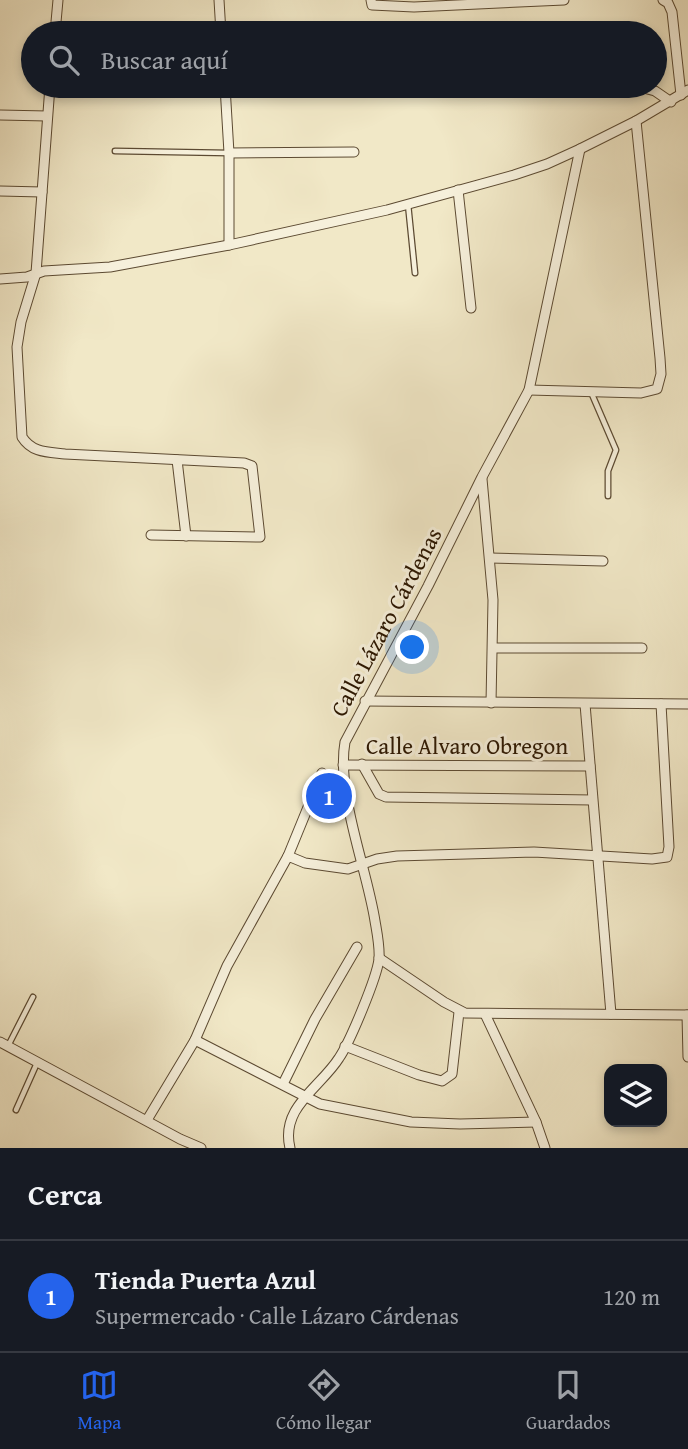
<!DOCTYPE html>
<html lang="es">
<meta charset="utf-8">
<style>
body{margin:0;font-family:"Gentium Book Plus",serif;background:#20242c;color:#f1f3f6}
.controls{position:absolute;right:21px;bottom:21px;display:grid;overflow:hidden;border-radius:14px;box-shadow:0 4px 10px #0003}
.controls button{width:63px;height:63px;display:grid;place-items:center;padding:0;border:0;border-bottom:2px solid #363941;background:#171b24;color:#f1f3f6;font:35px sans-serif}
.you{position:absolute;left:413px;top:648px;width:24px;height:24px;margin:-18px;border:5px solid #fff;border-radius:50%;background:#1a73e8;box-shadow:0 0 0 10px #1a73e833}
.badge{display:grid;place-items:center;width:46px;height:46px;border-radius:50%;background:#2563eb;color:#fff;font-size:23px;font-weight:700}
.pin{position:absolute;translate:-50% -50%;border:4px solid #fff;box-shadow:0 2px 7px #0006}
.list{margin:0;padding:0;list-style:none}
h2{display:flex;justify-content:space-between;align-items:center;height:91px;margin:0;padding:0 28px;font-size:30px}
h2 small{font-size:23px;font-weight:400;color:#9ea1a6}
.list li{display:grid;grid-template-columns:46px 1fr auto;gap:21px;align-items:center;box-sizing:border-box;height:112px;padding:0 28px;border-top:2px solid #363941}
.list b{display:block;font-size:26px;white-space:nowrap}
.list p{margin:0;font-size:23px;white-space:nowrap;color:#9ea1a6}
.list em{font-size:23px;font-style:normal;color:#9ea1a6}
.icon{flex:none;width:38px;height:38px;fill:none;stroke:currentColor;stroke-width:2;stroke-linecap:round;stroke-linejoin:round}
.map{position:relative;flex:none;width:688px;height:1148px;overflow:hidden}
.search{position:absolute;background:#171b24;box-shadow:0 4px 10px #0003;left:21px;right:21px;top:21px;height:77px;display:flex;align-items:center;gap:18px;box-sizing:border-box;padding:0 24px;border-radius:38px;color:#9ea1a6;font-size:26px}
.sheet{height:203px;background:#171b24}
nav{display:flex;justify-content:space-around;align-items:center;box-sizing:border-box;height:98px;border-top:2px solid #363941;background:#171b24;font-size:19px;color:#9ea1a6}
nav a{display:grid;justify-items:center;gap:4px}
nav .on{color:#2563eb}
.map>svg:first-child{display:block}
</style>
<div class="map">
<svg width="688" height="1148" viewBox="0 0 688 1148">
<rect width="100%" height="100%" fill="#f1e8c7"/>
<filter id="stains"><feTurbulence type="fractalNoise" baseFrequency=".00286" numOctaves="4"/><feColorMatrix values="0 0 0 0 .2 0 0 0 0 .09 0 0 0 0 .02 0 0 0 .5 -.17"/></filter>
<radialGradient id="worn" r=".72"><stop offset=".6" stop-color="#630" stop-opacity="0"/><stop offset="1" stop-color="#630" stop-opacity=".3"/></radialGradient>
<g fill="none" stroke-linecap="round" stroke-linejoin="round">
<defs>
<g id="service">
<polyline points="115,151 229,153"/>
<polyline points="408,204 415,273"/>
<polyline points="591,392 616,450 608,471 608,496"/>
<polyline points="8,1046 33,997"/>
<polyline points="16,1110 37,1063"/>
</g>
<g id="minor">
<polyline points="219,0 221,33"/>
<polyline points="371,0 372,5 414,7 564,0"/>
<polyline points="663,0 668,3 672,12 681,95"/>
<polyline points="55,33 58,0"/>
<path d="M50,86l-14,187 -15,49 -4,25 5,90c10,16 26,15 43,17l179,9 8,3 8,71 -109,-2"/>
<polyline points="225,86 229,153 229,245"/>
<polyline points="557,88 636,86 655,91 671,102"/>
<polyline points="0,115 47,116"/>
<polyline points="229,153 354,152"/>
<polyline points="458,190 471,308"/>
<polyline points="0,191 42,192"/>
<polyline points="0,279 27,277 44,271 110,267 229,245 387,210 514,175 547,164 580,149 636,121 688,90"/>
<polyline points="529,390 641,393 657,389 661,374 660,358 636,121"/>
<polyline points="177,460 186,536"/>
<polyline points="482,479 493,600 491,703"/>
<polyline points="490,558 603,561"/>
<polyline points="493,648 642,648"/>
<polyline points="365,701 688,704"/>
<polyline points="585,704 611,1014"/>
<polyline points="362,764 379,794 386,797 592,800"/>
<polyline points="343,765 590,766"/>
<polyline points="288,856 322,773"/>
<polyline points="379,958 444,1002 465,1013 688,1015"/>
<polyline points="485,1014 536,1122 545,1148"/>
<polyline points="687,1015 688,1057"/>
<polyline points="195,1040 320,1104 411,1122 460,1124 536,1122"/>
<polyline points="0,1042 180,1139 201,1148"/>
<polyline points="345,1046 419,1075 442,1081 452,1074 459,1012"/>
<polyline points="283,1084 315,1019 357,947"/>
<polyline points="147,1120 195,1040 227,966 288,856 305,863 348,869 377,859 397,856 534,852 652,859 667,857 669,847 661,704"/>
<path d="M290,1148c-10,-41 31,-61 49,-90 11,-16 38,-81 40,-99 1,-12 -2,-26 -4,-38 -8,-52 -39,-128 -30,-179l83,-156 54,-109 47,-87 51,-241"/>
</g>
</defs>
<use href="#service" stroke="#5c4a32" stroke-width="7"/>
<use href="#minor" stroke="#5c4a32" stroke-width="11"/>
<use href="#service" stroke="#f6f0db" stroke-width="4.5"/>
<use href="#minor" stroke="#f6f0db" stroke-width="9"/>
</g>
<g text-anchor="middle" stroke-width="6" stroke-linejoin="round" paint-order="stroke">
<g font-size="23" fill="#2b1600" stroke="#f6f0db">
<text transform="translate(386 622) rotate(-62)" y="8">Calle Lázaro Cárdenas</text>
<text x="467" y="754">Calle Alvaro Obregon</text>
</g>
</g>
<rect width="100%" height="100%" filter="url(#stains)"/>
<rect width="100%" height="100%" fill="url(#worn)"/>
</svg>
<div class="controls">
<button><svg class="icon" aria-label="layers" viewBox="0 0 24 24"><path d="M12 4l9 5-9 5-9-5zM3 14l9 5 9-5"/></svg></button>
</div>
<div class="you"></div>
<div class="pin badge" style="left:329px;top:796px">1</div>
<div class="search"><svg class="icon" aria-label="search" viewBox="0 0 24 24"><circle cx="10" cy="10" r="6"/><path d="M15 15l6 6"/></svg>Buscar aquí</div>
</div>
<section class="sheet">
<h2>Cerca<small></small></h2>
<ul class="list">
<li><span class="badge">1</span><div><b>Tienda Puerta Azul</b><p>Supermercado · Calle Lázaro Cárdenas</p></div><em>120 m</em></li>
</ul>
</section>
<nav>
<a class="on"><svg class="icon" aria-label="map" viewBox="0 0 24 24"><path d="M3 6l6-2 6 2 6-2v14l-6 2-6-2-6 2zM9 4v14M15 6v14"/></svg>Mapa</a>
<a><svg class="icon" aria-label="directions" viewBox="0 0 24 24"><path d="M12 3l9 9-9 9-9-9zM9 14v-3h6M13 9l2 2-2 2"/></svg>Cómo llegar</a>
<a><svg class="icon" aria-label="saved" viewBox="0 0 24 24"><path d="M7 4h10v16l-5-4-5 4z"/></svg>Guardados</a>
</nav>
